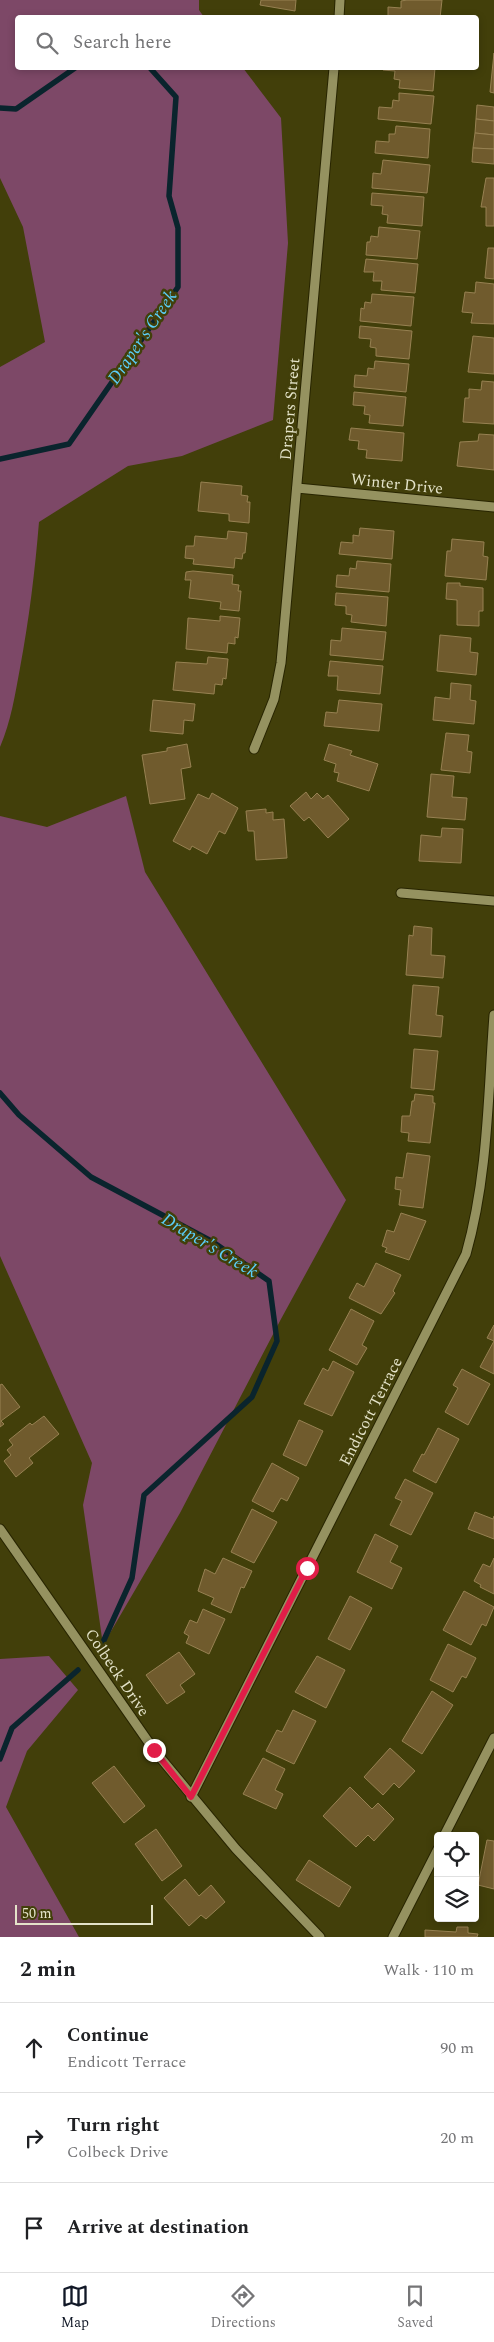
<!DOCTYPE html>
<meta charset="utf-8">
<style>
body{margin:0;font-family:Spectral,serif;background:#f2f2f2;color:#202124}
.controls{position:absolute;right:15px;bottom:15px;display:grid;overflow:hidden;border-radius:5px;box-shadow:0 2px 8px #0003}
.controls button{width:45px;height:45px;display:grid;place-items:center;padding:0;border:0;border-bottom:1px solid #e0e0e0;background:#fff;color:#202124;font:25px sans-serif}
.scale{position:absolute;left:15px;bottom:12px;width:138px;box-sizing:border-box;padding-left:5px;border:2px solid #e4e3c9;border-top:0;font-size:14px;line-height:18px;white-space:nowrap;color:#e4e3c9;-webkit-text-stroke:4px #423f0a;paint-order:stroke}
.stop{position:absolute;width:15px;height:15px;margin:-11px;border:4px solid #e11d48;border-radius:50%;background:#fff}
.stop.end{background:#e11d48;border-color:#fff;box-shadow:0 1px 5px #0008}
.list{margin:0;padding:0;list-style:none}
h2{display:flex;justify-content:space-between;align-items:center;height:65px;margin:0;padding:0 20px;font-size:21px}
h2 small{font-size:16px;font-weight:400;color:#757577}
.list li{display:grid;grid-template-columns:32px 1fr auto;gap:15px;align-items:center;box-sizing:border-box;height:90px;padding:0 20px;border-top:1px solid #e0e0e0}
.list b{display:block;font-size:19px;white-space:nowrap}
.list p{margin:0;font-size:16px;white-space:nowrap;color:#757577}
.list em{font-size:16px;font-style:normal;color:#757577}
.icon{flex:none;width:28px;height:28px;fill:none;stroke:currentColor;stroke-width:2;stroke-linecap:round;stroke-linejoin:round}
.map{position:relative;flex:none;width:494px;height:1937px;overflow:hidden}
.search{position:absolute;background:#fff;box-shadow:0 2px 8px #0003;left:15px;right:15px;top:15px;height:55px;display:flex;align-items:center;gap:12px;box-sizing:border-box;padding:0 18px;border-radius:5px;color:#757577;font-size:19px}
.sheet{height:335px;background:#fff}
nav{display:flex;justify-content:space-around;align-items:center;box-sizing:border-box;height:70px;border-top:1px solid #e0e0e0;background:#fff;font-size:14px;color:#757577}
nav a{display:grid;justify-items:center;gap:2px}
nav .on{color:#111827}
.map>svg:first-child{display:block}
</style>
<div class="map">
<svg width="494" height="1937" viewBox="0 0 494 1937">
<rect width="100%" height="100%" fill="#423f0a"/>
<g fill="#7d4867">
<path d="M0,0h199v10l5,7 -186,1v50h225l38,50 7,125 -15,177 -91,36 -54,10 -89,56c-4,49 -10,98 -19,146 -5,27 -9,53 -20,79v-380l45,-25 -22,-115 -23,-49z"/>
<polygon points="126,796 145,872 346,1200 281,1319 180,1513 103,1645 83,1505 92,1463 0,1256 0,816 47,827"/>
<polygon points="49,1656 78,1690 27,1751 6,1807 79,1937 0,1937 0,1659"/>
</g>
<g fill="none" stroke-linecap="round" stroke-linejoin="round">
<g stroke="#0a242d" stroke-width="5.5">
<polyline points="0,108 16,109 75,68"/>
<polyline points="0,459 69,444 178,287 178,228 169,196 176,97 150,68"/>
<polyline points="0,1093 19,1115 91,1177 213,1242 269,1281 277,1341 252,1397 144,1495 132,1578 99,1651"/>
<polyline points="0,1759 12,1728 78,1670"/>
</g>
</g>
<g fill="#705b2d" stroke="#978152">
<polygon points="261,0 296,0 295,11 260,5"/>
<polygon points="407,0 442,0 440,18 388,18 388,7 401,8 401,1"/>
<polygon points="494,53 494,93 490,92"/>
<polygon points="383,68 435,68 433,91 399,88 400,80 394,79 395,71 383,70"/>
<polygon points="399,93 434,96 431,124 378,119 379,107 392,108 393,100 399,101"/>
<polygon points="477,105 494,107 494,121 476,119"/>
<polygon points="476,119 494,121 494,135 475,133"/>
<polygon points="396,126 430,129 428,158 375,153 376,141 389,142 389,134 395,134"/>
<polygon points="475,133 494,135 494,149 473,148"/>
<polygon points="473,148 494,149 494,164 472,162"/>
<polygon points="383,160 430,165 427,193 372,188 373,173 381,174"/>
<polygon points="486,178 494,178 494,226 486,226 486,207 481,207"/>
<polygon points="372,193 424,197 422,226 387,223 388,215 382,214 383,206 371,205"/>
<polygon points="379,227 420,231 417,259 366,255 367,242 370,242 371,236 378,237"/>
<polygon points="488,248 494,248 494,279 485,278"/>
<polygon points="366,259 418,264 415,293 381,290 382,281 373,281 374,272 364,272"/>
<polygon points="476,282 494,284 494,324 471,323 473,313 462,312 465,292 475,293"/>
<polygon points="372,294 414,297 411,326 360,321 361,308 364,309 365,302 371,303"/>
<polygon points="360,326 412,331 409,359 376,356 376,348 370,347 371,339 359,338"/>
<polygon points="473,336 494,338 494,374 468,372"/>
<polygon points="375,361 409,364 406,392 354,387 355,375 367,376 368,368 374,369"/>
<polygon points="482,381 494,382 494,424 463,422 465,398 469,398 469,389 481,390"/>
<polygon points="354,392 406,397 403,426 369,423 370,415 364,414 365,406 353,405"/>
<polygon points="351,428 404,433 402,461 366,458 367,450 358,449 359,441 349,440"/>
<polygon points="479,434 494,435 494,470 457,466 460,442 478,441"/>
<polygon points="201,482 242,486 241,495 248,496 247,502 250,502 249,523 229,521 229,514 198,511"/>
<polygon points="360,528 394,531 392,559 339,554 341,542 353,543 353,535 359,536"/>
<polygon points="228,531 247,533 245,553 243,553 242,559 235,558 234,568 193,564 194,559 185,558 186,546 194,546 195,536 227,539"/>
<polygon points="452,539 484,542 483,556 488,557 486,580 445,576 447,551 451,551"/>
<polygon points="357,561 391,564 389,592 336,587 337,575 349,576 350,568 356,569"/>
<polygon points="193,571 233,575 232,584 239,585 238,591 241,591 239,611 220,609 221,602 189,598 191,580 185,580 186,572"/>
<polygon points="447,583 460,583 460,586 483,588 483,611 479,611 479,626 457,625 457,600 446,599"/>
<polygon points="336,593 388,597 386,626 351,622 352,615 346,614 346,606 335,605"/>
<polygon points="220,616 240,618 238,638 235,637 235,644 228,643 227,653 186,649 188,618 220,621"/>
<polygon points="342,628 386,632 383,660 330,655 331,640 341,641"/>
<polygon points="440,635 471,638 470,652 478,653 476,675 437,671"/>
<polygon points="208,657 228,659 226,679 223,678 222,685 215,684 214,694 173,690 176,662 207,664"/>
<polygon points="330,661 383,666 380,694 337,690 338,676 328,676"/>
<polygon points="451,683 471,685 470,700 476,701 474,724 433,720 435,697 450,699"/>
<polygon points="153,700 195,704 193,721 184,720 183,734 150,731"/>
<polygon points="339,700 382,704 379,731 324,726 326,712 337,713"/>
<polygon points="446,733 469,735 467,751 472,752 470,773 441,770"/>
<polygon points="187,744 191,767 181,769 185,799 150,804 142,755 167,751 167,748"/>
<polygon points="329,744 352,751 350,755 378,764 369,791 337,781 339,773 334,772 336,764 324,760"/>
<polygon points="431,774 454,776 452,797 467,798 465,820 427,817"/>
<polygon points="306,792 311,799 317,793 323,799 328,795 349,819 328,838 309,817 304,821 290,806"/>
<polygon points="212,793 238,808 225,834 219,831 207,854 192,846 190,850 173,841 198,794 209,799"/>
<polygon points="266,809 266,813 273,812 273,820 284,819 287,858 256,860 254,831 248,831 246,811"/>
<polygon points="442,828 463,829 461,863 419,861 421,835 441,837"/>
<polygon points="414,926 432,928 431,955 445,956 443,978 406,975 409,935 413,936"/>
<polygon points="413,985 439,987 436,1015 443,1016 441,1037 409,1034"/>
<polygon points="414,1049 438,1051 434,1090 411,1088"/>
<polygon points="415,1094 433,1096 433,1103 435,1103 430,1143 408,1141 409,1133 401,1132 402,1116 410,1116 412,1101 414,1101"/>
<polygon points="407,1153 430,1156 423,1208 399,1205 401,1190 395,1189 396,1177 403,1178"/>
<polygon points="401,1213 426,1221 409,1260 385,1252 387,1248 382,1246 387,1230 394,1232"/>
<polygon points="376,1263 401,1275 393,1291 395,1293 381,1314 349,1298 357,1283 364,1287"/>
<polygon points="351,1309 374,1321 362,1345 367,1348 357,1365 329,1350"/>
<polygon points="494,1325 494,1374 480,1367 494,1341 487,1338"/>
<polygon points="333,1361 354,1372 332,1416 304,1404 323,1368 328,1371"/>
<polygon points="462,1369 490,1384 468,1425 445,1412 458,1388 453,1385"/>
<polygon points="2,1384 20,1407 1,1421 4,1424 0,1427 0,1385"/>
<polygon points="44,1416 59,1434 29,1458 33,1463 16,1477 4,1461 11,1455 7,1450 13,1445 9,1440 30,1423 32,1425"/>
<polygon points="299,1420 323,1431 306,1466 283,1455"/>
<polygon points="438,1428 459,1439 436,1483 413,1471 422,1454 424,1455"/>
<polygon points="272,1463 299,1478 287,1501 281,1498 273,1512 252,1501"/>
<polygon points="405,1479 433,1493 411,1535 390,1525 402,1501 395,1498"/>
<polygon points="252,1509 277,1522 254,1563 231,1552"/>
<polygon points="475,1512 493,1519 494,1516 494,1539 468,1529"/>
<polygon points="375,1534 398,1546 390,1562 402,1568 392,1589 357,1572"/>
<polygon points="223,1558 252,1571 244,1588 241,1587 231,1613 211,1604 214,1598 198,1591 205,1569 215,1574"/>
<polygon points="494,1558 494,1594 480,1587 481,1585 474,1581 483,1564 490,1567"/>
<polygon points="464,1591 494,1607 486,1626 482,1624 471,1645 443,1630"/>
<polygon points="350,1596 372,1608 350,1650 328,1639"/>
<polygon points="203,1609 225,1619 209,1654 186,1643 189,1636 184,1633 190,1620 197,1623"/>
<polygon points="448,1644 476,1658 466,1678 462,1676 453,1692 430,1680"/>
<polygon points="179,1652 195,1674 180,1685 185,1692 167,1704 146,1675"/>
<polygon points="317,1656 345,1670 326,1708 295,1692"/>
<polygon points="432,1691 453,1705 422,1754 402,1741"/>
<polygon points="293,1710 316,1721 294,1764 266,1751 277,1730 282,1732"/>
<polygon points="390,1748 415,1771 399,1788 394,1783 383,1795 364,1777"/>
<polygon points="263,1758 285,1769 275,1790 283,1794 276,1809 243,1794"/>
<polygon points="114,1766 145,1806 124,1823 92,1783"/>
<polygon points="350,1787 372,1809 378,1803 394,1819 374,1841 368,1835 356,1847 323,1816"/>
<polygon points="156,1829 182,1866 162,1881 135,1844"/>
<polygon points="487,1840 494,1841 494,1889 478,1885"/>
<polygon points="309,1860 351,1887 339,1907 296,1880"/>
<polygon points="185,1879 199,1896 211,1885 225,1902 206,1919 201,1915 189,1926 164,1898"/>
<polygon points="457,1927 468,1927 468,1933 478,1934 477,1937 425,1937 425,1930 456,1932"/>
</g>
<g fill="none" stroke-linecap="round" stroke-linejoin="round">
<defs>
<g id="minor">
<polyline points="339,18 340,0"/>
<polyline points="297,488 494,507"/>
<polyline points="254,749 274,699 281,663 334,68"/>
<polyline points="401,893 494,901"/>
<polyline points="0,1529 154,1750 236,1849 320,1937"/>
<path d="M191,1797l275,-543c22,-77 22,-160 28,-239"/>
<polyline points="444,1836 494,1738"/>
<polyline points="393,1937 438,1849"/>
</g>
</defs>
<use href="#minor" stroke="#282500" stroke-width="11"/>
<use href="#minor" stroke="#959260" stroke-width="9"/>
</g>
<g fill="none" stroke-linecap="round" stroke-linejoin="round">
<polyline stroke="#e11d48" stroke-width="6" points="154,1750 191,1797 307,1568"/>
</g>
<g text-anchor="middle" stroke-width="5" stroke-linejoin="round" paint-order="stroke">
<g font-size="16" fill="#e4e3c9" stroke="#423f0a">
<text transform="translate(289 409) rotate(-85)" y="6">Drapers Street</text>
<text transform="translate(397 483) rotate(6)" y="6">Winter Drive</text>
<text transform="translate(370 1411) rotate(-63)" y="6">Endicott Terrace</text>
<text transform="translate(118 1672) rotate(56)" y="6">Colbeck Drive</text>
</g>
<g font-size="18" font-style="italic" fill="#5bcff9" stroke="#423f0a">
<text transform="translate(142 337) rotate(-56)" y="6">Draper's Creek</text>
<text transform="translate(210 1245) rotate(31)" y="6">Draper's Creek</text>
</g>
</g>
</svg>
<div class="controls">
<button><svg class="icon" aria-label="locate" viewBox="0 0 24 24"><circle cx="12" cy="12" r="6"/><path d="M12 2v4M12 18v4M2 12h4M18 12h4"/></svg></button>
<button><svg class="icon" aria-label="layers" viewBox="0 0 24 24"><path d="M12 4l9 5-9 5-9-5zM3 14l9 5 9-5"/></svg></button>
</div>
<div class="scale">50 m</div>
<div class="stop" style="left:307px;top:1568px"></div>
<div class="stop end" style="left:154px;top:1750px"></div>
<div class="search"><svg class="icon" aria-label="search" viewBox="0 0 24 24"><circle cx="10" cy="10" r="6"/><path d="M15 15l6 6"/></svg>Search here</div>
</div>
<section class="sheet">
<h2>2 min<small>Walk · 110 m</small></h2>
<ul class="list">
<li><svg class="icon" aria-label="ahead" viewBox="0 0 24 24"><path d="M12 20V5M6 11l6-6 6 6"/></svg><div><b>Continue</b><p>Endicott Terrace</p></div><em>90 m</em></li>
<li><svg class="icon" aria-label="right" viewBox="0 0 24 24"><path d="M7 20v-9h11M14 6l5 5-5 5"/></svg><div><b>Turn right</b><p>Colbeck Drive</p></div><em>20 m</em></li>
<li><svg class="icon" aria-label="arrive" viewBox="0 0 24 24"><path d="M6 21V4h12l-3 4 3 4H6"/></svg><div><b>Arrive at destination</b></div></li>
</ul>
</section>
<nav>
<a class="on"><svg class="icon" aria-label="map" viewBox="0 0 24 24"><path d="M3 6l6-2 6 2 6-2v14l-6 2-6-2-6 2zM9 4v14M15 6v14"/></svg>Map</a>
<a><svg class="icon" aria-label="directions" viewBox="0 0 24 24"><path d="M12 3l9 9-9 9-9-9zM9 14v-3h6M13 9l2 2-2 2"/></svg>Directions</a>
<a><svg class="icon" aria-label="saved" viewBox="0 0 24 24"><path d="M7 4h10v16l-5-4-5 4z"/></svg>Saved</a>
</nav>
